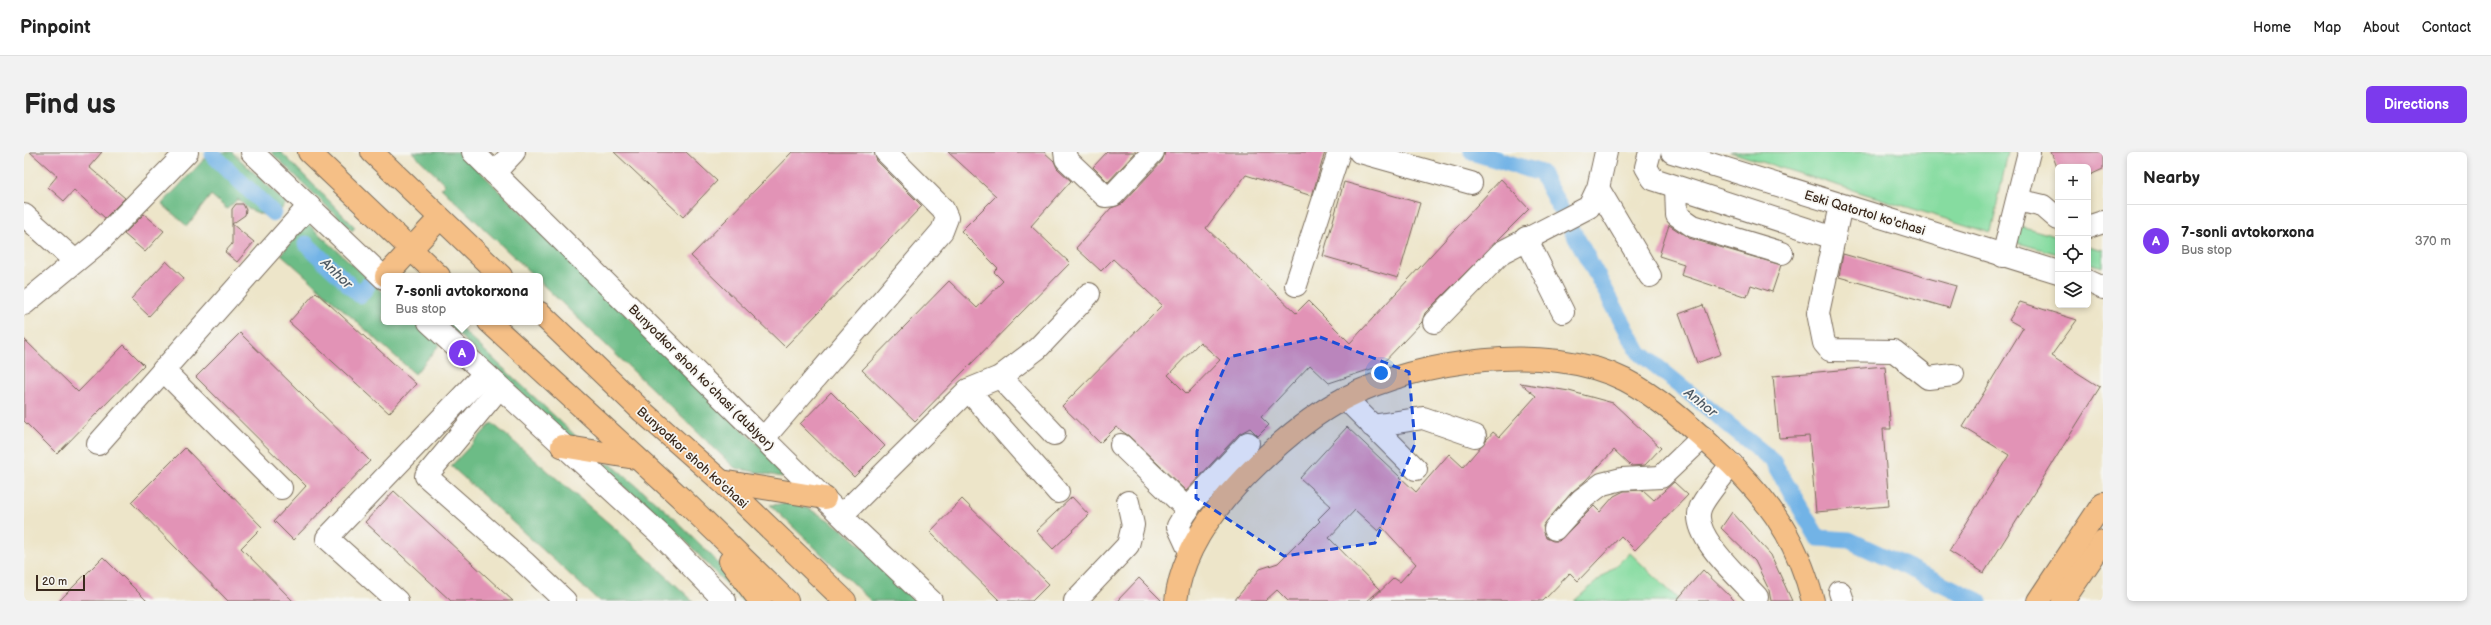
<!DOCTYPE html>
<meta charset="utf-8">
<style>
body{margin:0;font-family:"Balsamiq Sans",sans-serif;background:#f2f2f2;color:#222}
.controls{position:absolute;right:12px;top:12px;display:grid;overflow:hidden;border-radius:6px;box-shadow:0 2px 6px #0003}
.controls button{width:36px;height:36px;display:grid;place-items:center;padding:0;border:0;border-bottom:1px solid #e0e0e0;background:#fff;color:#222;font:20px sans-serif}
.scale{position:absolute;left:12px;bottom:10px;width:49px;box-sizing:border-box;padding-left:4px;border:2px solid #3b2a1e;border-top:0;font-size:11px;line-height:14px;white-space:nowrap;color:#3b2a1e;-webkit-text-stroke:3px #f6f6f2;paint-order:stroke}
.you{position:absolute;left:1357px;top:221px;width:14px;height:14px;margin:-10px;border:3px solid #fff;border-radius:50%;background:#1a73e8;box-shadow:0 0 0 6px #1a73e833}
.badge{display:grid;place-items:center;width:26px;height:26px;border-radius:50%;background:#7c3aed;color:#fff;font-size:13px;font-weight:700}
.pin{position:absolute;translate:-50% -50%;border:2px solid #fff;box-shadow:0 1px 4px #0006}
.popup{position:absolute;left:357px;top:121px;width:162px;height:52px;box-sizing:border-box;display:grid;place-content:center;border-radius:6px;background:#fff;filter:drop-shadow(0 1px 3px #0005);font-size:13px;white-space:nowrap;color:#767676}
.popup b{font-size:15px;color:#222}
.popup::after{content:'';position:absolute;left:50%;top:100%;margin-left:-8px;border:8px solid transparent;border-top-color:#fff}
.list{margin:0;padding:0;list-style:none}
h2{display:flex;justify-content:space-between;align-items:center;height:52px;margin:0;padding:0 16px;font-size:17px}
h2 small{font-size:13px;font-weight:400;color:#767676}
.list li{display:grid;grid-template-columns:26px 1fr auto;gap:12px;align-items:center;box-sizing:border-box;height:72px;padding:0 16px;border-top:1px solid #e0e0e0}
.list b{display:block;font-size:15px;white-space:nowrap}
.list p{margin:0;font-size:13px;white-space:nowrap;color:#767676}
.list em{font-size:13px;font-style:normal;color:#767676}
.icon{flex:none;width:22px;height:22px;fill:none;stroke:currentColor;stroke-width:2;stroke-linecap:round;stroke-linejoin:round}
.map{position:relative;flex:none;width:2079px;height:449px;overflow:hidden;border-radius:6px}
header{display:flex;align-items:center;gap:24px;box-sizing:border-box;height:56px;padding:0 20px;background:#fff;border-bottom:1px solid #e0e0e0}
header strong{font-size:19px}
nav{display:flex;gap:22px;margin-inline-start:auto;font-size:14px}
.intro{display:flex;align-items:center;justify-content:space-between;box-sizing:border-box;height:96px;padding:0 24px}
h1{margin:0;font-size:28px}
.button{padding:10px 18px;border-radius:6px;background:#7c3aed;color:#fff;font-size:14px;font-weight:700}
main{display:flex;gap:24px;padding:0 24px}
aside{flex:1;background:#fff;border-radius:6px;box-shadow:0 2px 6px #0003}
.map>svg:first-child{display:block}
</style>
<header>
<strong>Pinpoint</strong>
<nav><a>Home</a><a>Map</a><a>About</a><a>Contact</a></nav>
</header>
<div class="intro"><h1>Find us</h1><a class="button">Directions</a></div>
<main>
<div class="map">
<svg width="2079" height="449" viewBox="0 0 2079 449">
<rect width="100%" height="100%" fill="#f6f6f2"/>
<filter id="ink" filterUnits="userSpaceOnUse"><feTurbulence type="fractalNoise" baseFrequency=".025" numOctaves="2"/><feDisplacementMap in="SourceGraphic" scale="8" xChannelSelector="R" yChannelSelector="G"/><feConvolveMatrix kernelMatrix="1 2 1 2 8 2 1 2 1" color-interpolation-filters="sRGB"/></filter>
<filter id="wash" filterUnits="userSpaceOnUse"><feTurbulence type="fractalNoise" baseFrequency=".012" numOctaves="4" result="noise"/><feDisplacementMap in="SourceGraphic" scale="16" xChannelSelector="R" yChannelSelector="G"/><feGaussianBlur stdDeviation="0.9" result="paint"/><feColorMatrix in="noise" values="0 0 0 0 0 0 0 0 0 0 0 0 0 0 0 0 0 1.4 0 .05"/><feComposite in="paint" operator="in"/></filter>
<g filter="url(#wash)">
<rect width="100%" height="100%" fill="#ede5c9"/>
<g fill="#86dca0" stroke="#60835f">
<polygon points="1706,0 1984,0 1967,81"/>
<polygon points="1993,73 2034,85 2034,102 1990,90"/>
<polygon points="2064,94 2079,98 2079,115 2064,111"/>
<polygon points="1606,401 1656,449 1550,449"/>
</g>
<g fill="#6cbc86" stroke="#547352">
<polygon points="187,0 208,0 262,51 250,67 224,57 214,47 203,57 187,43 163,74 138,52"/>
<polygon points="247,0 257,0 331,75 328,79"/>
<polygon points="388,0 436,0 759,317 761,319 758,325 711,316 516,130 516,124 510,124 417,36 421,32"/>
<polygon points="283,71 360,141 360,170 391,170 416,192 391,222 257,102"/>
<polygon points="421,170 430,170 554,286 541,283"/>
<polygon points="468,271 595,380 669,449 575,449 427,314"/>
<polygon points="570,310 588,313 640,357 688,404 723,449 718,449 654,381"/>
<path d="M770,351c50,17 86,62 123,98h-46l-101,-96z"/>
</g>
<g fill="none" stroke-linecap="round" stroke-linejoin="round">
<g stroke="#72b3e6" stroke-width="17">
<polyline points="1448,0 1517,21 1615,200 1748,308 1794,386 1825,388 1955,449"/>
<polyline points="189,3 249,61"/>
<polyline points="282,92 336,143 343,134"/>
</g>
</g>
<g id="blocks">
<g fill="#e293b6" fill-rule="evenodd">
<polygon points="6,0 78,0 65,15 101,46 81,66 50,38 40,49 24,35 33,24"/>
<polygon points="590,0 662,0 693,29 659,65"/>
<polygon points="768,0 850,0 853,9 898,54 761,195 667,104"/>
<polygon points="924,0 1020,0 1030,9 1033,16 1047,29 1007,74 1046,111 891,269 838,218 925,129 953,156 979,129 970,120 974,116 937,79 972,44"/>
<polygon points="1083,0 1112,0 1084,30 1069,15"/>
<path d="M1141,0h160l-13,44 -66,-21 -40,53 90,85 12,-12 42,42 151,-164 28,30 -104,104 -3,9 -42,44 -51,17 -19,-18 -49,52 8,8 -11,11 -8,-8 -11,6 -53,57 -57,-55 -13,-9 -16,16 -38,-37 100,-101 -49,-46 -12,12 -25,-23 35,-40 11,-4 40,-43zM1176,190l20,18 -33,34 -19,-19z"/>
<polygon points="2027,0 2079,0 2079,17 2064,24 2064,15 2033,15"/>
<polygon points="1320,30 1396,51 1374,126 1299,104"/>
<polygon points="212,52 219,52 222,58 221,63 208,72 230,90 213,110 201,100 208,92 208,57"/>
<polygon points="120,62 140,79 121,100 100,82"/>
<polygon points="1645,73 1665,86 1757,113 1748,140 1727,133 1723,145 1657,123 1660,112 1635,104"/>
<polygon points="1819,102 1932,134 1925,156 1815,125"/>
<polygon points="142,109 160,126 125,164 107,147"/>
<polygon points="292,140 392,232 365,261 265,170"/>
<polygon points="1996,150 2053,168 2027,204 2076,235 1960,421 1925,399 1985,303 1939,275 1999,176 1985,168"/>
<polygon points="1679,153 1697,202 1673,211 1655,162"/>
<polygon points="216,181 346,309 269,388 250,369 282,334 172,225"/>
<polygon points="0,187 54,240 100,193 120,213 33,302 0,269"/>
<polygon points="1861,214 1867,277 1859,277 1865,354 1792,360 1785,284 1755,286 1749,224"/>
<polygon points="1496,231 1545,239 1589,251 1637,296 1621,313 1607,314 1590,298 1561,329 1548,340 1519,374 1522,386 1529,389 1535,389 1570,354 1576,360 1590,344 1600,339 1619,338 1630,348 1650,330 1664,343 1611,398 1597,384 1554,429 1546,421 1519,449 1346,449 1370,426 1376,430 1392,412 1358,375 1354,379 1331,358 1305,386 1356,438 1343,449 1264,449 1253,438 1241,449 1210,449 1236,417 1254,411 1296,369 1294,367 1307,354 1276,326 1323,275 1392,340 1425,302 1439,315 1469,280 1475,285 1512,244"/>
<polygon points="807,240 861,294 830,325 776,272"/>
<polygon points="161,296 238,375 217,396 269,449 204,449 107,350"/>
<polygon points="370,339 489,449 427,449 341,370"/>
<polygon points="1048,345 1065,363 1029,397 1012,379"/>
<polygon points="938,347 1025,432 1008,449 976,449 906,380"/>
<polygon points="1708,360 1747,403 1768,449 1747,449 1745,438 1731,409 1697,376"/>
<polygon points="79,405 123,449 35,449"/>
<polygon points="1679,418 1711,449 1652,449"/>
<polygon points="1115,426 1138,449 1093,449"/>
</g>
</g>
</g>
<g filter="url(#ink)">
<use href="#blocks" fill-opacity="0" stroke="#796b5a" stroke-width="1"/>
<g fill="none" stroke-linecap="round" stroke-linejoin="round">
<defs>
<g id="minor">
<polyline points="228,0 360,126"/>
<polyline points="449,0 833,379 907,449"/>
<polyline points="1041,0 1042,7 1081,44 1089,43 1129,0"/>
<polyline points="1336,0 1447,31"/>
<polyline points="1626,0 1622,15 1629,27 1810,86"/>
<polyline points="1648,0 2034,120"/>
<polyline points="470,21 490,0"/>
<polyline points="1652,35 1653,63 1669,74 1758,101"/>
<polyline points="1574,36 1626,124"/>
<polyline points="1994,48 2019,54 2034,67"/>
<polyline points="1817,53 1794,161 1800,191 1806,198 1870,199 1904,226 1929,223"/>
<polyline points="0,63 51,109"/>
<polyline points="2064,75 2079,70"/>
<polyline points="1502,86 1539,160"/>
<polyline points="1979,104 2005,0"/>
<polyline points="2064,129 2079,136"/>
<polyline points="1272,133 1315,0"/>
<polyline points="0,152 74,91 163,0"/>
<polyline points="405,170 638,384 701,449"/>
<polyline points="1410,170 1478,100 1565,55 1574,36 1582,0"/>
<polyline points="139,218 257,336"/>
<polyline points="976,225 1030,282"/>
<polyline points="475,236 402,324 500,410 541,449"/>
<polyline points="944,238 1034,340"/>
<polyline points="1321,246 1392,317"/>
<polyline points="1348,274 1399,266 1451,284"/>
<polyline points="740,286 918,79 923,66 919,57 862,0"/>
<polyline points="74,292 285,54"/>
<polyline points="1097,293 1164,358"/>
<path d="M1708,312c-8,10 -29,35 -32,45 -9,27 40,69 57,88"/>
<polyline points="818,363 944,238 976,225 1014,196 1065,142"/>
<polyline points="1531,377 1557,348 1578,332 1598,327 1637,325 1679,285"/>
<polyline points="1166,400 1154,374 1167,352 1224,291"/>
<polyline points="1816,440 1819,449"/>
<polyline points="373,449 303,386 460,222"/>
<polyline points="1051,449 1104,393 1109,373 1104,350"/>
</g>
<g id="major">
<polyline points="285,0 415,124"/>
<polyline points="348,0 477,124"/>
<polyline points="362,124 416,66"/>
<polyline points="516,161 619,260 697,329 821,449"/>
<polyline points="465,170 657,346 763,449"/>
<polyline points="538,294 611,306"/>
<polyline points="697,329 801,346"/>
<polyline points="706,409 736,449"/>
<path d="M1152,449c6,-54 45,-102 83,-138 26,-25 53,-48 86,-65 74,-38 203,-57 280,-18 33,17 62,43 89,68 50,46 82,86 99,153"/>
<polyline points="2014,449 2079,351"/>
<polyline points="2039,449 2079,390"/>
</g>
</defs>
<use href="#minor" stroke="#796b5a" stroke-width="24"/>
<use href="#major" stroke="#796b5a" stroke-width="24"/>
<use href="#minor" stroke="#fff" stroke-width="22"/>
<use href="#major" stroke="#f5bf86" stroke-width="22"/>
</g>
</g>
<path fill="#1d4ed8" fill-opacity="0.2" stroke="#1d4ed8" stroke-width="3" stroke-dasharray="8 5" stroke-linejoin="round" d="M1296,185l89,35 6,72 -40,99 -91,13 -88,-58 1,-67 32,-74z"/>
<g text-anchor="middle" stroke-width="3.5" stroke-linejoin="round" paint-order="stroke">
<g font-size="13" fill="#3b2a1e" stroke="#f6f6f2">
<text transform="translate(1841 60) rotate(17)" y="5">Eski Qatortol ko'chasi</text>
<text transform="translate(678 225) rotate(45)" y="5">Bunyodkor shoh koʻchasi (dublyor)</text>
<text transform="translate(669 305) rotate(42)" y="5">Bunyodkor shoh ko'chasi</text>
</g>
<g font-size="14" font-style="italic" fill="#4e5a64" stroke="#f6f6f2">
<text transform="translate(313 121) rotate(44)" y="5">Anhor</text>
<text transform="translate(1677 250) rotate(39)" y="5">Anhor</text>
</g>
</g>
</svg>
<div class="controls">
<button>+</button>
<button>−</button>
<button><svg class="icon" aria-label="locate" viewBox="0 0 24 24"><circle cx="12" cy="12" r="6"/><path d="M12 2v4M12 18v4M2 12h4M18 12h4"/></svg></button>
<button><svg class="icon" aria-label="layers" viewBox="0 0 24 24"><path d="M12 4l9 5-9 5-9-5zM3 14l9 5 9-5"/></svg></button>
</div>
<div class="scale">20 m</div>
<div class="you"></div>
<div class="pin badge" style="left:438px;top:201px">A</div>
<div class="popup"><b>7-sonli avtokorxona</b>Bus stop</div>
</div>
<aside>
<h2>Nearby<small></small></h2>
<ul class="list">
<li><span class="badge">A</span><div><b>7-sonli avtokorxona</b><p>Bus stop</p></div><em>370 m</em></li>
</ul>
</aside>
</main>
